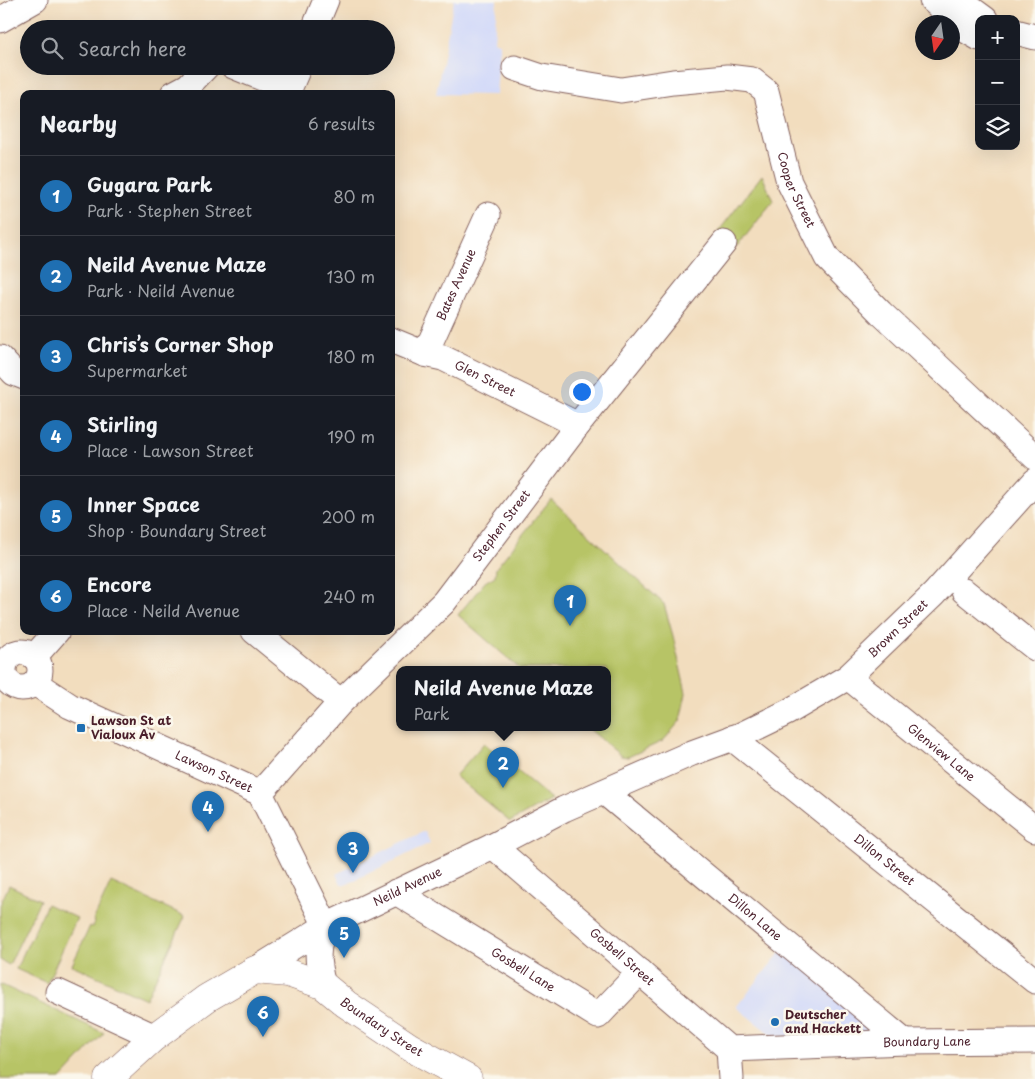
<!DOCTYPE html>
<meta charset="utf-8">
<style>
body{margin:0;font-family:"Playpen Sans",sans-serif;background:#242831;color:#f1f3f6}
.controls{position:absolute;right:15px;top:15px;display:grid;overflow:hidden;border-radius:10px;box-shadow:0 5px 20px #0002}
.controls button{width:45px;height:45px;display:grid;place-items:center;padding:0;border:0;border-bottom:1px solid #363941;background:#171b24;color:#f1f3f6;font:25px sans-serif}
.compass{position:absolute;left:915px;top:15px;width:45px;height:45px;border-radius:50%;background:#171b24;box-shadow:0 5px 20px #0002;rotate:193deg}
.you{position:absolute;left:581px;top:391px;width:18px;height:18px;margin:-12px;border:4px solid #fff;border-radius:50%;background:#1a73e8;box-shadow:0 0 0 8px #1a73e833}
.badge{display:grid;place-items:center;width:32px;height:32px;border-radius:50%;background:#1f6fb2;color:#fff;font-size:16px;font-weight:700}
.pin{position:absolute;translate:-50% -41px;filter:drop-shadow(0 1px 2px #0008)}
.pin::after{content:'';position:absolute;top:26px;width:18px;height:15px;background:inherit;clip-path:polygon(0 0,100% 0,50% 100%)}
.popup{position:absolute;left:396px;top:666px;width:215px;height:65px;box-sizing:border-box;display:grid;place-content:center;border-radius:10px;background:#171b24;filter:drop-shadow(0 1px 4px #0005);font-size:16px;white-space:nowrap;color:#9ea1a6}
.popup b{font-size:19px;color:#f1f3f6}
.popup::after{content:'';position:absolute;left:50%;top:100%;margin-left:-10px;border:10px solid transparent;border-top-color:#171b24}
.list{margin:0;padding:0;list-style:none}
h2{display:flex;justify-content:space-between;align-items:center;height:65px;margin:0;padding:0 20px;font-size:21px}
h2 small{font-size:16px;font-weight:400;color:#9ea1a6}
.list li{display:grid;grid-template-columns:32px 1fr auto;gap:15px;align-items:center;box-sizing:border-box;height:80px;padding:0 20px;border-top:1px solid #363941}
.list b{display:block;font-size:19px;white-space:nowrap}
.list p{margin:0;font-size:16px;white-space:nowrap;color:#9ea1a6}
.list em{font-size:16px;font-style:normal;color:#9ea1a6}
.icon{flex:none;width:28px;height:28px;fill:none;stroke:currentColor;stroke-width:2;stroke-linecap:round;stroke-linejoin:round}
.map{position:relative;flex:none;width:1035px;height:1079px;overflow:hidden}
.search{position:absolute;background:#171b24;box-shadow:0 5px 20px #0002;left:20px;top:20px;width:375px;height:55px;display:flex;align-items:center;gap:12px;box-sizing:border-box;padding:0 18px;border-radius:28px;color:#9ea1a6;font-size:19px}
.panel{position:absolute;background:#171b24;box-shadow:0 5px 20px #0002;left:20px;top:90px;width:375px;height:545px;border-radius:10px}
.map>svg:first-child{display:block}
</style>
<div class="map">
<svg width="1035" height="1079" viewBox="0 0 1035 1079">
<rect width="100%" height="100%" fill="#fbf7ec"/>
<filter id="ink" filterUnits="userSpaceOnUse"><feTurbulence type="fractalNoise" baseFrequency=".02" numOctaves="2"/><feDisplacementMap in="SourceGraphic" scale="10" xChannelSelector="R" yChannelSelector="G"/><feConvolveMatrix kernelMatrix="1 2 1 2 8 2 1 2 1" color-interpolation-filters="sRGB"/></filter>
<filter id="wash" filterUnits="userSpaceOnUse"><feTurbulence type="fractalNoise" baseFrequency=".0096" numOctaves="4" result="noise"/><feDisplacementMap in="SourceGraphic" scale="20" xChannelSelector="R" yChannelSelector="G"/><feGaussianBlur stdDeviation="1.12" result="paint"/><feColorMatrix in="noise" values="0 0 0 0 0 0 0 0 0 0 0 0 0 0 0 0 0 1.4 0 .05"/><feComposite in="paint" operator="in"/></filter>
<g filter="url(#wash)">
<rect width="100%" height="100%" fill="#f2ddbe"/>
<g fill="#d2d9f9">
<polygon points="454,0 497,0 494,41 500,44 496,95 436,94"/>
<polygon points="425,831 430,843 347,884 341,884 336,874"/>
<polygon points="784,948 889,1033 774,1037 736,1007"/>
</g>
<g fill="#b7c466" stroke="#807248">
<polygon points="762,175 773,201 737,247 718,232"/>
<polygon points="551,499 664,604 673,636 686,693 680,721 663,741 628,757 621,756 587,727 607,727 607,669 520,669 458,615 485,582 495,576 496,568"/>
<polygon points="484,743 551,799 510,822 455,776"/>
<polygon points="111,882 185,916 146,999 72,965 90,926 93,927 95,922 93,921"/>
<polygon points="9,885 40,900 9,965 0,960 0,905"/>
<polygon points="47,904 77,918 47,983 16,969"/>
<polygon points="0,984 4,986 104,1033 61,1079 0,1079"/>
</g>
</g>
<g filter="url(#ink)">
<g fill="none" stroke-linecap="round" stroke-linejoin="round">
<defs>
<g id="minor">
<polyline points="932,0 965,30 979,38"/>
<polyline points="959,0 985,19"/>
<polyline points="0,20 35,0"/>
<polyline points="314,29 326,0"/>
<polyline points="1016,32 1035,37"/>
<polyline points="233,66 289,89"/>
<path id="s1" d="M515,68l27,9 79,13 52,-8 54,-5 25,3 14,11 23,91 38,76 54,55 154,144"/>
<polyline points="173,94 188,86 207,66"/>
<polyline points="287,94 299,66"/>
<path id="s2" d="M391,340l34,14 18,4 135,67"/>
<path id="s3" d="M425,354l63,-139"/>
<polyline points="0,358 14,373 24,377"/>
<polyline points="964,591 1035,648"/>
<polyline points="254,631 341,702"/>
<circle cx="22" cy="670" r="18"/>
<polyline points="34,657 57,631"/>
<path id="s4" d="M848,677l187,152"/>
<path id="s5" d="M35,683l35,23 190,87 66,133"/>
<path id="s6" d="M732,738l303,243"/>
<path id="s7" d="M604,792l301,250"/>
<path id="s8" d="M260,793l81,-91 103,-100 134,-177 146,-182"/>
<path id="s9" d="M493,846l236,203 2,30"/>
<path id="s10" d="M396,892l202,124 42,-44"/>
<path id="s11" d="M255,970l71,-44 167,-80 71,-37 128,-56 49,-18 47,-23 60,-35 86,-83 101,-113"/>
<path d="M323,985c-6,-22 -8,-38 3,-59"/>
<polyline points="58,992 155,1037"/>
<path id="s12" d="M729,1049l176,-7 130,-1"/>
</g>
<g id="major">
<path id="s13" d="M108,1079l45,-41 54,-40 48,-28 33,3 35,12 23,19 64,43 58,32"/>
</g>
</defs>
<use href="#minor" stroke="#85625e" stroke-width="27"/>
<use href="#major" stroke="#85625e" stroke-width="29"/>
<use href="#minor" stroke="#fff" stroke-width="25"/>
<use href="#major" stroke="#fff" stroke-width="28"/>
</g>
</g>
<g fill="#1f6fb2" stroke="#fbf7ec" stroke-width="2">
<rect x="76" y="723" width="10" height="10" rx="2.5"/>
<circle cx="775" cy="1022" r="5"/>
</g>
<g text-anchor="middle" stroke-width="5" stroke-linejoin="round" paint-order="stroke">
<g font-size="12" fill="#4a1f2b" stroke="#fbf7ec">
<text dy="4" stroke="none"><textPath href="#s1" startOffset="362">Cooper Street</textPath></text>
<text dy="4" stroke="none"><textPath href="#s3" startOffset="76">Bates Avenue</textPath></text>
<text dy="4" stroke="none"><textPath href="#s2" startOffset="102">Glen Street</textPath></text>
<text dy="4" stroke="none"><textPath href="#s8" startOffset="361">Stephen Street</textPath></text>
<text dy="4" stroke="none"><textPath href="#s11" startOffset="732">Brown Street</textPath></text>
<text dy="4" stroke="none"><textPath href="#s4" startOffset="120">Glenview Lane</textPath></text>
<text dy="4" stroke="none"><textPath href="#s5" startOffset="200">Lawson Street</textPath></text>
<text dy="4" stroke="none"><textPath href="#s6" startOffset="195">Dillon Street</textPath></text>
<text dy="4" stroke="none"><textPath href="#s11" startOffset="174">Neild Avenue</textPath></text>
<text dy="4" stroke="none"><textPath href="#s7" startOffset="196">Dillon Lane</textPath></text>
<text dy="4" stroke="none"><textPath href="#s9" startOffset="170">Gosbell Street</textPath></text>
<text dy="4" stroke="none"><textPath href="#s10" startOffset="149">Gosbell Lane</textPath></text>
<text dy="4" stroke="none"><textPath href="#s13" startOffset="326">Boundary Street</textPath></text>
<text dy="4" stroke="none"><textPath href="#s12" startOffset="198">Boundary Lane</textPath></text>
</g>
<g font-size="12" font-weight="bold" fill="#4a1f2b" stroke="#fbf7ec" text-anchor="start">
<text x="91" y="725">Lawson St at<tspan x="91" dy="14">Vialoux Av</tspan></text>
<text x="785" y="1019">Deutscher<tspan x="785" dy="14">and Hackett</tspan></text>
</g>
</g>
</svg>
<div class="controls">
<button>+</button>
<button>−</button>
<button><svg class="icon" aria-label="layers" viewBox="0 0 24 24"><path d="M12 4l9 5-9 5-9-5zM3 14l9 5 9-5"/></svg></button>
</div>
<svg class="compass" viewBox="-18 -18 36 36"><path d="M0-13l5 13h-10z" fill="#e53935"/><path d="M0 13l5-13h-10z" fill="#9ea1a6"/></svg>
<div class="you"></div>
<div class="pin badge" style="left:570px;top:626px">1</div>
<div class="pin badge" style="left:503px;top:788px">2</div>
<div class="popup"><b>Neild Avenue Maze</b>Park</div>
<div class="pin badge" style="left:353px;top:873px">3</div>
<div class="pin badge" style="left:208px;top:832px">4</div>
<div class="pin badge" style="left:344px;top:958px">5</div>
<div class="pin badge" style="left:263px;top:1037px">6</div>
<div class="search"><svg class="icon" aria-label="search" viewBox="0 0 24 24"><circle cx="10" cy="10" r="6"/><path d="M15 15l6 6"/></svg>Search here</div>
<section class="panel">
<h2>Nearby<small>6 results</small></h2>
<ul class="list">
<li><span class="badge">1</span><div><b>Gugara Park</b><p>Park · Stephen Street</p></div><em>80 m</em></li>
<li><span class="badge">2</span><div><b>Neild Avenue Maze</b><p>Park · Neild Avenue</p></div><em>130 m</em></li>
<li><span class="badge">3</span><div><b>Chris’s Corner Shop</b><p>Supermarket</p></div><em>180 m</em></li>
<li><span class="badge">4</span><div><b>Stirling</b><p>Place · Lawson Street</p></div><em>190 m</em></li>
<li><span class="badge">5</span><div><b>Inner Space</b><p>Shop · Boundary Street</p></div><em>200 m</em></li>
<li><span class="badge">6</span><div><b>Encore</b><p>Place · Neild Avenue</p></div><em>240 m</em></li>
</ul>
</section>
</div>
